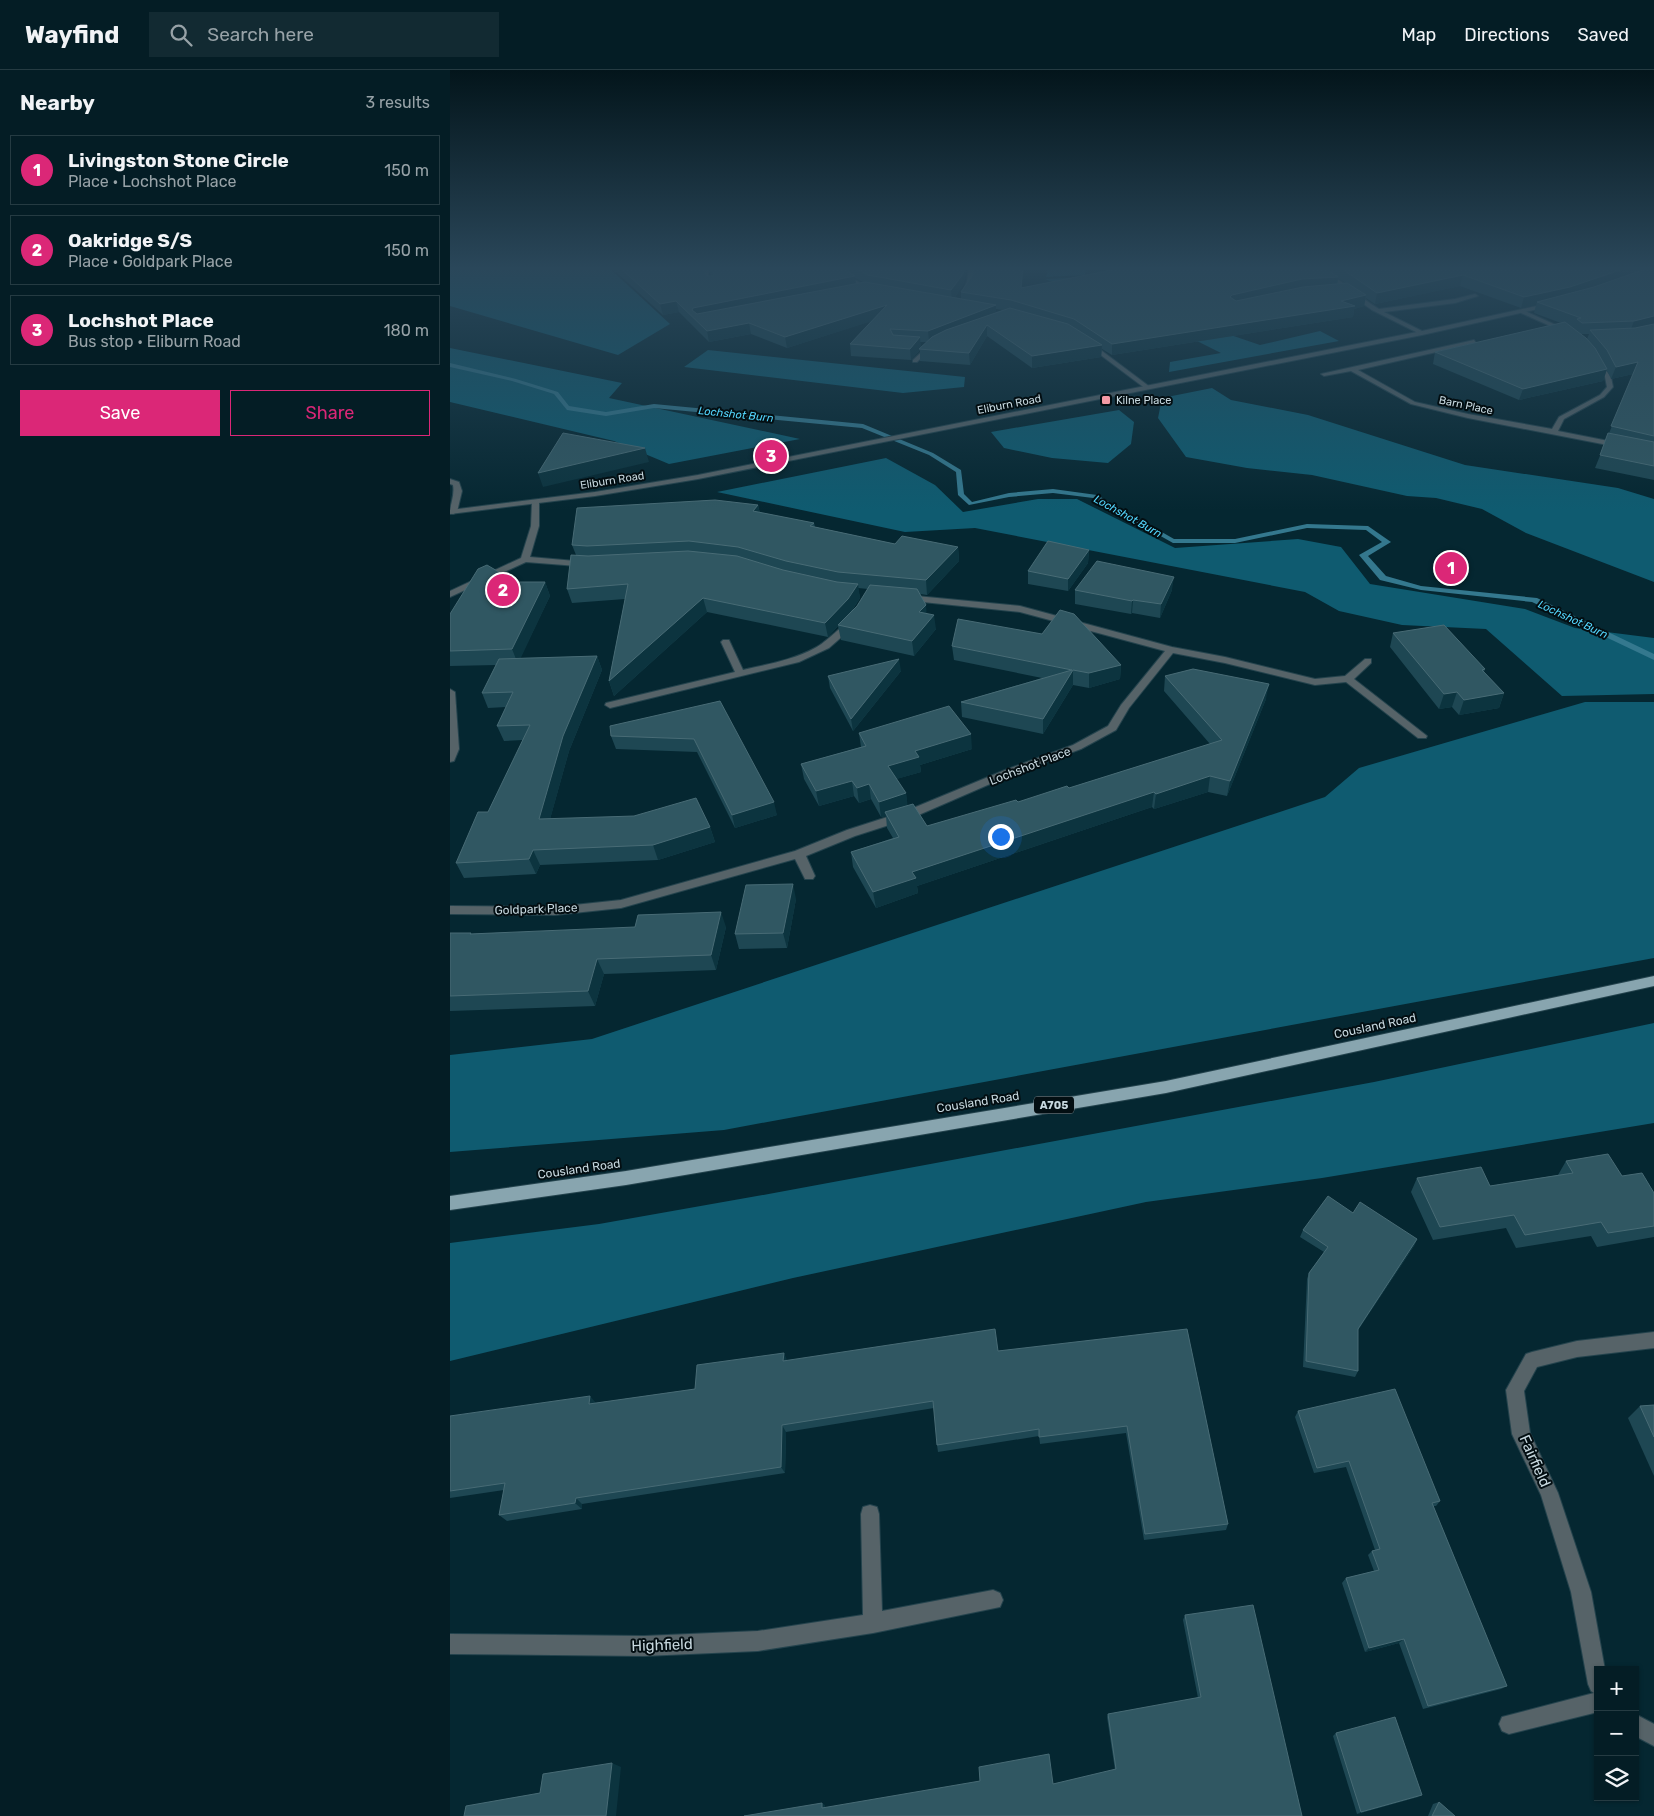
<!DOCTYPE html>
<meta charset="utf-8">
<style>
body{margin:0;font-family:Rubik,sans-serif;background:#122a32;color:#f1f3f6}
.controls{position:absolute;right:15px;bottom:15px;display:grid;overflow:hidden;border-radius:0px;box-shadow:0 1px 4px #0004}
.controls button{width:45px;height:45px;display:grid;place-items:center;padding:0;border:0;border-bottom:1px solid #253b42;background:#041d25;color:#f1f3f6;font:25px sans-serif}
.you{position:absolute;left:550px;top:766px;width:18px;height:18px;margin:-12px;border:4px solid #fff;border-radius:50%;background:#1a73e8;box-shadow:0 0 0 8px #1a73e833}
.badge{display:grid;place-items:center;width:32px;height:32px;border-radius:50%;background:#db2777;color:#fff;font-size:16px;font-weight:700}
.pin{position:absolute;translate:-50% -50%;border:2px solid #fff;box-shadow:0 1px 5px #0006}
.list{margin:0;padding:0;list-style:none}
h2{display:flex;justify-content:space-between;align-items:center;height:65px;margin:0;padding:0 20px;font-size:21px}
h2 small{font-size:16px;font-weight:400;color:#97a2a7}
.list li{display:grid;grid-template-columns:32px 1fr auto;gap:15px;align-items:center;box-sizing:border-box;height:70px;margin:0 10px 10px;padding:0 10px;border:1px solid #253b42;border-radius:0px}
.list b{display:block;font-size:19px;white-space:nowrap}
.list p{margin:0;font-size:16px;white-space:nowrap;color:#97a2a7}
.list em{font-size:16px;font-style:normal;color:#97a2a7}
.actions{display:flex;gap:10px;padding:15px 20px}
.actions a{flex:1;padding:11px 0;border:1px solid #db2777;border-radius:0px;text-align:center;font-size:18px;color:#db2777}
.actions .main{background:#db2777;color:#fff}
.icon{flex:none;width:28px;height:28px;fill:none;stroke:currentColor;stroke-width:2;stroke-linecap:round;stroke-linejoin:round}
.map{position:relative;flex:none;width:1204px;height:1746px;overflow:hidden}
header{display:flex;align-items:center;gap:30px;box-sizing:border-box;height:70px;padding:0 25px;background:#041d25;border-bottom:1px solid #253b42}
header strong{font-size:24px}
nav{display:flex;gap:28px;margin-inline-start:auto;font-size:18px}
.search{width:350px;height:45px;background:#122a32;display:flex;align-items:center;gap:12px;box-sizing:border-box;padding:0 18px;border-radius:0px;color:#97a2a7;font-size:19px}
main{display:flex}
aside{flex:1;background:#041d25}
.map>svg:first-child{display:block}
</style>
<header>
<strong>Wayfind</strong>
<div class="search"><svg class="icon" aria-label="search" viewBox="0 0 24 24"><circle cx="10" cy="10" r="6"/><path d="M15 15l6 6"/></svg>Search here</div>
<nav><a>Map</a><a>Directions</a><a>Saved</a></nav>
</header>
<main>
<aside>
<h2>Nearby<small>3 results</small></h2>
<ul class="list">
<li><span class="badge">1</span><div><b>Livingston Stone Circle</b><p>Place · Lochshot Place</p></div><em>150 m</em></li>
<li><span class="badge">2</span><div><b>Oakridge S/S</b><p>Place · Goldpark Place</p></div><em>150 m</em></li>
<li><span class="badge">3</span><div><b>Lochshot Place</b><p>Bus stop · Eliburn Road</p></div><em>180 m</em></li>
</ul>
<div class="actions"><a class="main">Save</a><a>Share</a></div>
</aside>
<div class="map">
<svg width="1204" height="1746" viewBox="0 0 1204 1746">
<rect width="100%" height="100%" fill="#052731"/>
<g fill="#0f5b70">
<polygon points="0,196 157,196 220,254 168,285 0,236"/>
<polygon points="599,196 636,196 635,205 596,207"/>
<polygon points="638,207 716,243 810,275 870,261 889,271 719,302 720,292 771,283 725,260 595,209"/>
<polygon points="0,278 172,313 159,328 350,369 219,394 164,371 0,332"/>
<polygon points="258,280 515,307 514,317 453,323 234,297"/>
<polygon points="762,318 781,330 858,345 1015,395 1168,418 1204,429 1204,512 1076,463 1032,439 986,428 957,426 862,405 797,398 736,387 708,348 712,328"/>
<polygon points="669,340 684,352 681,374 658,393 602,388 554,378 541,362"/>
<polygon points="436,388 485,415 513,442 588,429 627,429 725,478 848,469 891,477 920,514 1075,539 1125,558 1204,568 1204,624 1112,626 1036,559 952,555 889,541 855,522 525,458 455,462 267,422"/>
<polygon points="1135,632 1204,632 1204,888 274,1060 0,1082 0,985 142,969 875,727 909,698"/>
<polygon points="1204,953 1204,1053 872,1108 696,1132 343,1208 0,1291 0,1173 149,1154 324,1123 924,1012"/>
</g>
<g fill="none" stroke-linecap="round" stroke-linejoin="round">
<polygon fill="#34788e" fill-rule="evenodd" points="0,293 66,309 108,322 119,336 156,342 204,334 413,354 483,383 511,400 514,424 522,432 559,423 603,419 647,425 724,469 785,469 857,454 918,456 941,472 918,486 936,506 971,516 1087,528 1204,584 1204,590 1082,532 971,520 930,510 909,485 932,472 916,460 857,458 785,473 723,473 643,428 603,423 559,427 519,435 508,425 506,402 479,385 412,358 204,338 156,346 117,340 104,324 62,311 0,297"/>
<defs>
<g id="minor">
<polygon points="256,196 261,196 258,205 265,215 261,215 252,205"/>
<polygon points="377,196 383,196 418,218 426,220 423,222 414,220"/>
<path d="M519,196h6c-2,10 -2,23 -10,30l-3,-2 5,-12z"/>
<path d="M859,196c18,0 52,33 70,43l76,-10 20,-5 3,2 -23,7 -71,9 40,20 -2,3 -50,-25z"/>
<polygon points="1071,241 1075,241 1121,262 1116,263 1071,243"/>
<polygon points="1024,270 1026,273 908,300 965,332 1018,344 1102,359 1109,347 1150,325 1157,317 1155,307 1143,291 1148,290 1161,307 1163,317 1154,327 1114,349 1108,361 1204,380 1204,384 1018,348 961,334 901,301 874,306 871,304"/>
<polygon points="636,272 640,272 700,317 700,319 696,319 636,274"/>
<polygon points="480,274 485,275 467,292 463,292 463,290"/>
<path d="M0,409l9,3 3,9 -5,21 -4,2 -3,-1c0,-9 5,-18 3,-28l-3,-1z"/>
<polygon points="82,431 89,433 89,456 80,487 137,492 141,495 140,497 76,492 0,527 0,521 71,488 81,456"/>
<polygon points="456,525 570,536 722,577 775,587 865,609 895,606 915,589 921,589 921,593 904,609 977,666 976,668 968,668 896,612 865,615 775,593 723,583 679,638 666,660 631,679 563,704 464,747 405,766 356,786 365,806 363,809 355,809 345,789 171,838 105,845 0,844 0,836 105,837 171,830 345,781 397,760 456,741 555,700 623,675 658,656 671,635 715,581 570,542 453,530 452,528"/>
<path d="M400,552l5,3 -2,2 -24,21 -30,14 -189,46 -5,-3 1,-2 129,-31 -14,-30 2,-2h6l14,30c25,-6 50,-10 72,-22 12,-6 26,-23 35,-26z"/>
<polygon points="0,619 5,622 9,679 4,691 0,692"/>
<polygon points="1204,1262 1204,1278 1127,1287 1087,1297 1074,1321 1080,1363 1108,1423 1141,1522 1155,1600 1148,1600 1148,1642 1059,1664 1052,1661 1049,1654 1052,1647 1144,1623 1141,1621 1138,1614 1121,1522 1091,1425 1062,1364 1056,1320 1076,1284 1082,1282 1127,1271"/>
<polygon points="420,1435 427,1437 429,1444 432,1541 543,1520 550,1523 553,1530 550,1537 423,1563 308,1581 194,1586 0,1584 0,1564 194,1566 308,1561 413,1545 411,1444 413,1437"/>
<polygon points="1185,1644 1204,1654 1204,1676 1185,1666"/>
</g>
<polygon id="tertiary" points="1100,233 1102,236 972,265 248,409 145,426 0,444 0,440 145,422 248,405 972,261"/>
<polygon id="primary" points="1204,906 1204,916 716,1023 176,1115 0,1140 0,1126 176,1101 716,1011"/>
</defs>
<use href="#minor" stroke="#24434d" stroke-width="2"/>
<use href="#tertiary" stroke="#24434d" stroke-width="2"/>
<use href="#primary" stroke="#24434d" stroke-width="2"/>
<use href="#minor" fill="#566368" fill-rule="evenodd"/>
<use href="#tertiary" fill="#566368" fill-rule="evenodd"/>
<use href="#primary" fill="#88a5af" fill-rule="evenodd"/>
</g>
<g fill="#1e4753" fill-rule="evenodd">
<path d="M163,196h91l-2,3 5,7h4l-3,-10h260l-5,19 -8,12 6,2v-7l61,-4 89,-18 -3,-4h546v214l-59,-12 38,-94 -22,5 -8,-17 -2,-3 6,10 -4,12 -84,19 -86,-36 2,-12 126,-29 -27,-10 2,-8 -15,3 -61,-22 -85,18 -9,-6 -2,8 -10,3 -1,8 -241,38 -10,-6 -1,8 -69,11 -45,-32 -17,29 -50,-4v-11l-9,10 -60,-4 -1,-12 21,-23 -84,27 -36,-14 -42,8 -30,-30 -16,3 -49,-45zM405,208l8,4 -7,2zM888,208l8,5 -9,1zM546,239l7,1 -7,2zM1131,264h8l-2,5zM470,272h7l-6,6z"/>
<path d="M308,435l2,8 54,10 1,4 80,17 63,3 1,14 -32,34 -7,-1 6,11v8l10,16 -22,27 -73,-16 -3,-14 -10,11 -121,-25 -93,84 -5,-15 16,-82 -53,4 -5,-14 9,-34 -4,-10zM408,518l10,1 -11,17 -6,6 9,-14z"/>
<polygon points="639,480 638,493 618,521 578,514 578,501"/>
<polygon points="66,512 95,512 100,526 70,588 147,586 152,600 119,681 100,749 260,757 265,772 208,790 90,795 86,804 14,808 6,793 38,742 73,670 54,671 47,656 56,637 38,638 32,623 46,595 0,596 0,544"/>
<polygon points="625,520 722,520 710,548 682,543 681,544 625,534"/>
<polygon points="943,563 1035,599 1034,602 1054,623 1049,638 1009,645 1002,637 989,639 940,577"/>
<polygon points="502,576 671,595 670,609 639,618 623,615 593,664 512,647 511,632 592,608 504,590"/>
<polygon points="451,601 403,661 380,618 378,606"/>
<polygon points="715,606 816,629 777,726 758,722 704,739 702,737 467,816 468,823 426,838 403,797 401,782 443,768 437,758 436,746 431,747 421,729 409,733 404,726 369,736 354,709 351,694 411,677 409,663 522,679 470,695 471,702 446,709 456,723 457,735 477,756 568,732 619,718 760,674 714,621"/>
<polygon points="270,631 327,745 285,758 247,682 166,679 161,666"/>
<polygon points="346,829 337,878 289,879 285,864"/>
<polygon points="276,857 266,900 154,904 145,936 0,941 0,863 21,863 22,864"/>
<polygon points="1116,1091 1172,1106 1204,1123 1204,1167 1147,1177 1141,1166 1066,1178 1056,1158 983,1170 961,1122 967,1108 1040,1116 1108,1105"/>
<polygon points="903,1143 967,1169 964,1176 908,1260 908,1301 905,1307 853,1297 857,1209 859,1203 874,1182 850,1167 853,1160"/>
<polygon points="737,1259 778,1454 776,1460 694,1470 676,1363 590,1374 589,1366 488,1382 487,1375 484,1338 336,1362 335,1403 132,1434 132,1439 57,1451 49,1445 54,1420 0,1428 0,1346 146,1333 245,1319 337,1291 548,1281"/>
<polygon points="1204,1335 1204,1406 1178,1348 1190,1336"/>
<polygon points="848,1341 990,1431 986,1436 983,1436 1057,1616 1051,1619 973,1639 949,1573 915,1582 892,1513 896,1508 924,1501 918,1485 922,1481 925,1480 896,1397 864,1403 845,1347"/>
<polygon points="735,1545 852,1746 294,1746 375,1735 375,1738 603,1714 665,1700 657,1647 658,1644 748,1628 733,1550"/>
<polygon points="886,1663 968,1727 907,1744 883,1666"/>
<polygon points="989,1732 1005,1746 978,1746 983,1734"/>
</g>
<g fill="#0c343f">
<polygon points="515,196 518,196 513,215 502,231 501,220"/>
<polygon points="573,196 574,196 571,229 571,218"/>
<polygon points="1182,196 1204,196 1203,197 1116,228 1087,232 1086,235 1071,238 1074,227"/>
<polygon points="1013,205 1010,216 925,234 927,223"/>
<polygon points="405,206 406,217 243,248 242,240 243,238"/>
<polygon points="888,207 887,218 781,236 780,227 782,225 852,209"/>
<polygon points="916,225 914,236 904,239 903,247 662,285 662,274"/>
<polygon points="226,231 229,242 213,245 210,234"/>
<polygon points="437,235 438,246 337,278 335,267"/>
<polygon points="546,235 546,246 479,272 478,261"/>
<polygon points="1204,246 1204,255 1180,262 1184,251"/>
<polygon points="299,253 301,264 259,272 257,261"/>
<polygon points="537,255 537,266 520,295 519,283"/>
<polygon points="470,267 471,279 469,279 470,280 461,290 460,279"/>
<polygon points="652,275 651,287 582,298 582,286"/>
<polygon points="1188,292 1183,304 1161,309 1166,297"/>
<polygon points="1157,299 1153,311 1069,330 1073,319"/>
<polygon points="195,378 199,392 93,417 88,403"/>
<polygon points="308,435 311,449 303,441"/>
<polygon points="508,477 509,491 477,525 476,510"/>
<polygon points="639,480 638,493 618,521 618,509"/>
<polygon points="724,507 722,520 710,548 711,534"/>
<polygon points="95,512 100,526 68,594 62,579"/>
<polygon points="408,514 410,528 400,543 378,567 375,553"/>
<polygon points="253,528 257,542 164,626 159,611"/>
<polygon points="683,530 682,543 681,544 682,531"/>
<polygon points="476,535 477,549 469,542"/>
<polygon points="484,545 486,559 464,586 462,571"/>
<polygon points="147,586 152,600 119,681 96,764 89,749 113,666"/>
<polygon points="449,589 451,601 403,661 401,649"/>
<polygon points="671,595 670,609 639,618 639,603"/>
<polygon points="623,600 623,615 593,664 593,649"/>
<polygon points="819,614 816,629 777,726 780,711"/>
<polygon points="1007,622 1002,637 989,639 994,624"/>
<polygon points="1054,623 1049,638 1009,645 1014,630"/>
<polygon points="521,664 522,679 470,695 471,702 440,711 438,696 465,681"/>
<polygon points="760,706 758,722 704,739 706,724"/>
<polygon points="402,711 404,726 369,736 366,721"/>
<polygon points="419,714 421,729 409,733 407,718"/>
<polygon points="704,722 702,737 467,816 468,823 426,838 423,822 462,802"/>
<polygon points="456,723 458,738 435,742 436,746 431,747 429,732"/>
<polygon points="324,732 327,745 285,758 282,745"/>
<polygon points="260,757 265,772 208,790 203,775"/>
<polygon points="83,780 90,795 86,804 79,789"/>
<polygon points="343,814 346,829 337,878 333,863"/>
<polygon points="271,842 276,857 266,900 261,885"/>
<polygon points="147,889 154,904 145,936 138,921"/>
<polygon points="967,1169 964,1176 905,1265 908,1259"/>
<polygon points="334,1283 337,1290 337,1299 333,1291"/>
<polygon points="140,1326 146,1333 139,1334"/>
<polygon points="332,1355 336,1362 335,1403 331,1397"/>
<polygon points="126,1428 132,1434 132,1439 125,1433"/>
<polygon points="954,1569 949,1573 915,1582 919,1578"/>
<polygon points="162,1693 171,1697 166,1746 156,1746"/>
<polygon points="972,1725 968,1727 907,1744 911,1742"/>
<polygon points="372,1733 375,1735 375,1740 372,1738"/>
</g>
<g fill="#305762" stroke="#486b75">
<polygon points="168,196 250,196 257,206 263,206 264,203 259,196 389,196 405,206 243,238 242,240 247,244 415,212 546,235 478,261 440,259 443,265 470,267 460,279 400,274 437,235 335,267 299,253 257,261 226,231 210,234"/>
<polygon points="401,196 515,196 513,204 501,220 418,205"/>
<polygon points="524,196 573,196 571,218 667,199 665,196 872,196 888,207 852,209 782,225 780,227 786,231 853,217 897,213 916,225 891,231 905,236 662,274 624,249 561,230 511,222 522,206"/>
<polygon points="888,196 1182,196 1120,217 1074,227 1013,205 927,223"/>
<polygon points="1204,196 1204,246 1184,251 1132,253 1127,249 1131,248 1087,232 1144,217"/>
<polygon points="560,238 618,254 652,275 582,286 537,255 519,283 469,279 482,267 496,260"/>
<polygon points="1115,252 1136,268 1145,278 1157,299 1073,319 985,282"/>
<polygon points="1204,254 1204,366 1161,356 1188,292 1166,297 1157,280 1140,260 1185,258"/>
<polygon points="113,363 195,378 88,403"/>
<polygon points="1158,363 1204,372 1204,396 1150,385"/>
<polygon points="265,430 308,435 303,441 364,453 360,456 445,474 452,466 508,477 476,510 388,502 336,491 288,477 239,471 137,476 122,475 127,438"/>
<polygon points="598,471 639,480 618,509 578,501"/>
<polygon points="238,481 287,486 333,500 387,512 408,514 398,529 375,553 253,528 159,611 178,514 117,519 121,485 138,486"/>
<polygon points="647,491 724,507 711,534 683,530 682,531 625,520"/>
<polygon points="37,495 66,512 95,512 62,579 0,581 0,544 28,499"/>
<polygon points="420,515 467,519 476,535 469,542 484,545 462,571 388,555 407,536"/>
<polygon points="610,540 624,544 671,595 639,603 623,600 593,649 511,632 622,600 502,576 508,549 592,564"/>
<polygon points="994,555 1035,599 1032,600 1054,623 1014,630 1007,622 994,624 943,563"/>
<polygon points="147,586 113,666 89,749 184,746 246,728 260,757 203,775 83,780 79,789 6,793 28,742 38,742 80,655 47,656 63,622 32,623 49,589"/>
<polygon points="449,589 401,649 378,606"/>
<polygon points="743,599 819,614 780,711 760,706 706,724 704,722 462,802 466,808 423,822 401,782 449,767 435,742 463,734 477,756 566,730 568,732 617,716 619,718 772,670 715,606"/>
<polygon points="270,631 324,732 282,745 244,669 161,666 160,656"/>
<polygon points="499,636 521,664 465,681 469,687 438,696 456,723 429,732 419,714 407,718 402,711 366,721 351,694 416,676 409,663"/>
<polygon points="343,814 333,863 285,864 296,815"/>
<polygon points="271,842 261,885 147,889 138,921 0,926 0,863 21,863 20,864 185,857 188,845"/>
<polygon points="1158,1084 1172,1106 1192,1103 1204,1123 1204,1156 1158,1163 1151,1152 1075,1165 1064,1145 990,1157 967,1108 1031,1097 1040,1116 1123,1103 1116,1091"/>
<polygon points="878,1126 903,1143 910,1132 967,1169 908,1259 908,1301 856,1291 859,1203 878,1177 853,1160"/>
<polygon points="545,1259 548,1281 737,1259 778,1454 695,1464 677,1356 589,1367 589,1359 487,1375 483,1331 332,1355 331,1397 126,1428 125,1433 49,1445 55,1413 0,1421 0,1346 140,1326 139,1334 245,1319 247,1295 334,1283 333,1291"/>
<polygon points="945,1319 990,1431 982,1433 1057,1616 978,1636 954,1569 919,1578 896,1508 929,1500 922,1481 930,1479 899,1391 867,1398 848,1341"/>
<polygon points="1204,1335 1204,1367 1190,1336"/>
<polygon points="803,1535 852,1746 294,1746 372,1733 372,1738 530,1711 529,1697 599,1684 603,1714 666,1699 658,1644 751,1627 735,1545"/>
<polygon points="945,1647 972,1725 911,1742 886,1663"/>
<polygon points="162,1693 156,1746 14,1746 16,1736 90,1723 93,1704"/>
<polygon points="989,1732 1005,1746 982,1746"/>
</g>
<linearGradient id="sky" x2="0" y2="1"><stop stop-color="#03151b"/><stop offset="0.45" stop-color="#2a475a"/><stop offset="1" stop-color="#2a475a" stop-opacity="0"/></linearGradient>
<rect width="1204" height="440" fill="url(#sky)"/>
<rect fill="#f49aa5" stroke="#030e12" stroke-width="2" x="651" y="325" width="10" height="10" rx="2.5"/>
<g text-anchor="middle" stroke-width="4" stroke-linejoin="round" paint-order="stroke">
<g font-size="11" fill="#c7d8df" stroke="#030e12" text-anchor="start">
<text x="666" y="334">Kilne Place</text>
</g>
<g font-size="11" fill="#c7d8df" stroke="#030e12">
<text transform="translate(559 334) rotate(-11)" y="4">Eliburn Road</text>
<text transform="translate(1016 335) rotate(12)" y="4">Barn Place</text>
<text transform="translate(162 410) rotate(-9)" y="4">Eliburn Road</text>
</g>
<g font-size="11" font-style="italic" fill="#53d6fe" stroke="#030e12">
<text transform="translate(286 344) rotate(6)" y="4">Lochshot Burn</text>
<text transform="translate(678 446) rotate(29)" y="4">Lochshot Burn</text>
<text transform="translate(1123 549) rotate(25)" y="4">Lochshot Burn</text>
</g>
<rect fill="#030e12" stroke="#8c9ba2" stroke-width="1" x="584" y="1026.5" width="40" height="17" rx="4"/>
<g font-size="11" font-weight="bold" fill="#c7d8df">
<text x="604" y="1039">A705</text>
</g>
<g font-size="12" fill="#c7d8df" stroke="#030e12">
<text transform="translate(580 696) rotate(-21)" y="4">Lochshot Place</text>
<text transform="translate(86 839) rotate(-2)" y="4">Goldpark Place</text>
<text transform="translate(925 956) rotate(-12)" y="4">Cousland Road</text>
<text transform="translate(528 1032) rotate(-9)" y="4">Cousland Road</text>
<text transform="translate(129 1099) rotate(-8)" y="4">Cousland Road</text>
</g>
<g font-size="15" fill="#c7d8df" stroke="#030e12">
<text transform="translate(1085 1391) rotate(66)" y="5">Fairfield</text>
<text transform="translate(212 1575) rotate(-2)" y="5">Highfield</text>
</g>
</g>
</svg>
<div class="controls">
<button>+</button>
<button>−</button>
<button><svg class="icon" aria-label="layers" viewBox="0 0 24 24"><path d="M12 4l9 5-9 5-9-5zM3 14l9 5 9-5"/></svg></button>
</div>
<div class="you"></div>
<div class="pin badge" style="left:1001px;top:498px">1</div>
<div class="pin badge" style="left:53px;top:520px">2</div>
<div class="pin badge" style="left:321px;top:386px">3</div>
</div>
</main>
